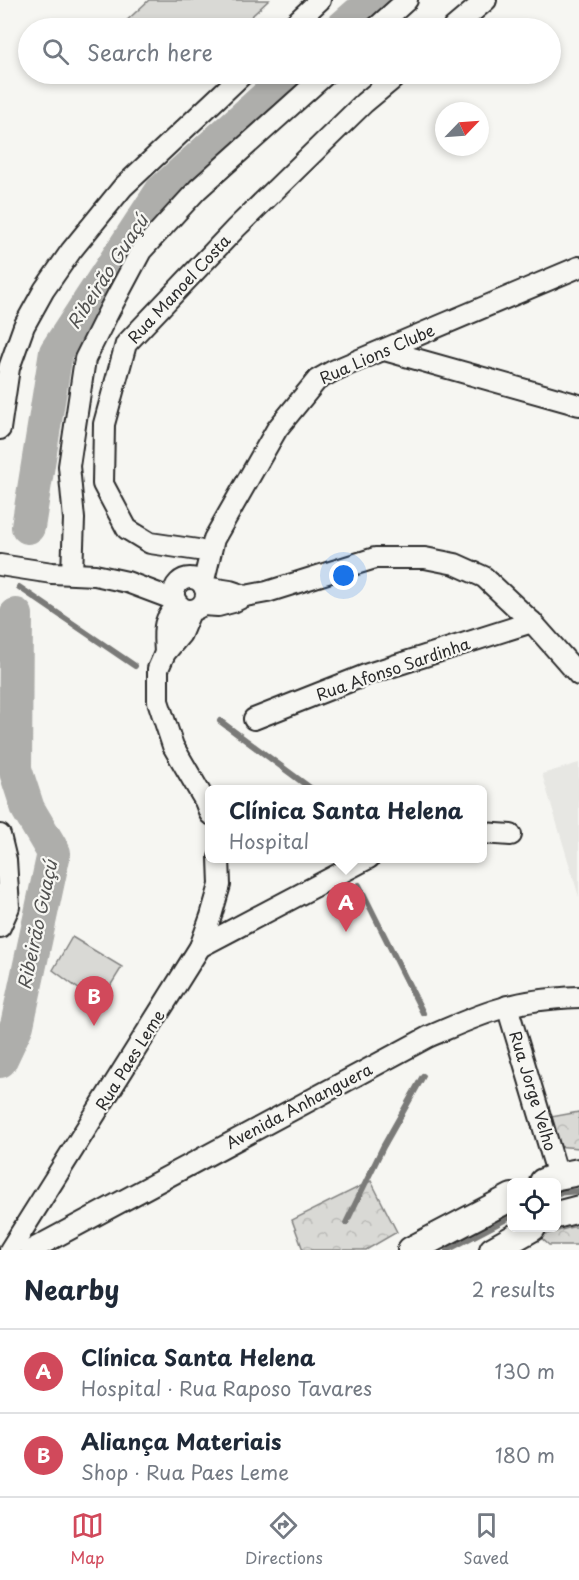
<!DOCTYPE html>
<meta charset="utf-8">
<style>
body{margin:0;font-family:"Playpen Sans",sans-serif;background:#f6f6f7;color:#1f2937}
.controls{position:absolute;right:18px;bottom:18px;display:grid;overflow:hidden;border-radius:9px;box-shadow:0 3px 9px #0003}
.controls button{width:54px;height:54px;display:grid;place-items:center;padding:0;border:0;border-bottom:2px solid #e0e1e3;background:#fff;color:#1f2937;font:30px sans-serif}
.compass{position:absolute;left:435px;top:102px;width:54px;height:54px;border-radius:50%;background:#fff;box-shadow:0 3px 9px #0003;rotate:65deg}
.you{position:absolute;left:344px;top:576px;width:21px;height:21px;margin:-15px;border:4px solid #fff;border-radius:50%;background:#1a73e8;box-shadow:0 0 0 9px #1a73e833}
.badge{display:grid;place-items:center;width:39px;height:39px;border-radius:50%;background:#d1495b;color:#fff;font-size:20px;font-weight:700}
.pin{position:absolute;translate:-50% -50px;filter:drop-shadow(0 2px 3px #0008)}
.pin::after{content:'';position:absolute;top:32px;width:21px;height:18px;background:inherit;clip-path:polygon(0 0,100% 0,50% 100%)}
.popup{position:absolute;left:205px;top:785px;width:282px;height:78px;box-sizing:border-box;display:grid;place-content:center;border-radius:9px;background:#fff;filter:drop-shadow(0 2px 4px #0005);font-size:20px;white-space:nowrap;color:#747a83}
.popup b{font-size:22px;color:#1f2937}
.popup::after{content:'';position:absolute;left:50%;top:100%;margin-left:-12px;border:12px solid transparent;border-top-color:#fff}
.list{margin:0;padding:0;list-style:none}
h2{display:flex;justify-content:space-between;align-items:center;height:78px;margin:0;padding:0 24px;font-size:26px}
h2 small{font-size:20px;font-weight:400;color:#747a83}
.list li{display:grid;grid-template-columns:39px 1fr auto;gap:18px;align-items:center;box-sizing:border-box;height:84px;padding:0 24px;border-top:2px solid #e0e1e3}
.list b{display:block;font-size:22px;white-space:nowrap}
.list p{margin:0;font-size:20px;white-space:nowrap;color:#747a83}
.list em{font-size:20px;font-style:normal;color:#747a83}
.icon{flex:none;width:33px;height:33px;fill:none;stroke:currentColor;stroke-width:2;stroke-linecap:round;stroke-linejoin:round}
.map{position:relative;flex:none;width:579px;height:1250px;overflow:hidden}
.search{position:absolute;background:#fff;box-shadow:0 3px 9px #0003;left:18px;right:18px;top:18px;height:66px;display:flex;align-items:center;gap:15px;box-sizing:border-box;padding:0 21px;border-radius:33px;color:#747a83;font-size:22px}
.sheet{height:246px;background:#fff}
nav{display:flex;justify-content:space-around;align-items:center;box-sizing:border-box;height:84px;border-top:2px solid #e0e1e3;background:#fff;font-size:16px;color:#747a83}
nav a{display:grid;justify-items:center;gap:3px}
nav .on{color:#d1495b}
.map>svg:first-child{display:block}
</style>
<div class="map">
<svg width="579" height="1250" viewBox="0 0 579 1250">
<defs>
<pattern id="forest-crowns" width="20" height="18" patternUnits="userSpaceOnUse" patternTransform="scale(1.5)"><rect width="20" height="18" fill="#d9d9d5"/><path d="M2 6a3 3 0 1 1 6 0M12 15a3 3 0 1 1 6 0" fill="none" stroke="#babab7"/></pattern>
</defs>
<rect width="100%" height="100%" fill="#f6f6f2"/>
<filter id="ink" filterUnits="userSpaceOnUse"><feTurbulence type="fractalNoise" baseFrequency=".0167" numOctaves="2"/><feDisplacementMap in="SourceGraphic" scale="12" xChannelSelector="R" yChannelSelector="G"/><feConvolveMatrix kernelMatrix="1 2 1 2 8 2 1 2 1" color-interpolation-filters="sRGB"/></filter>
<g filter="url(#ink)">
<polygon fill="#e7e7e3" points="579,763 579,897 542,774"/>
<g fill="url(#forest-crowns)" stroke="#828280" stroke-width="1.5">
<polygon points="579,1112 579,1148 555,1146 551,1117"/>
<polygon points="371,1181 397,1232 366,1250 303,1250 292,1220"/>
<polygon points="572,1227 579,1227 579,1245 549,1245 539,1236"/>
</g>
<g fill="#d9d9d5" stroke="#828280" stroke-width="1.5">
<polygon points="149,0 269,0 239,28 127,28 123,24"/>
<polygon points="72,937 122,967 99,1004 53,970"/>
</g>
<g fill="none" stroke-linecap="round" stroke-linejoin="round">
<g stroke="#7a7a78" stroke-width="6">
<polyline points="19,587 135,666"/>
<polyline points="220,721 313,790"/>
<polyline points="359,885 423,1013"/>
<polyline points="556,1193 579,1191"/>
<polyline points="346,1223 383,1147 423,1076"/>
<polyline points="447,1250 512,1216"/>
</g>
<g stroke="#aeaeab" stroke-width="34">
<polyline points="342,28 374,0"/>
<polyline points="28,527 56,352 161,192 292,74"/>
<polyline points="0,1061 17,1025 54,853 28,809 15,769 16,615"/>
</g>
<defs>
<g id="minor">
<polyline points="290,28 320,0"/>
<polyline points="376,28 407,0"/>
<polyline points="453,28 486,0"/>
<polyline points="384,350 579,405"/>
<polyline points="0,429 9,368 24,326 44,290 71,251 123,187 243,74"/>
<polyline points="198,550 150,543 127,529 103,484 104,424 126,344 236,228 364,103 399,74"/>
<polyline points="0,565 52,573 95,575 127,582 175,600"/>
<polyline points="72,573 74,519 69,466 85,359 109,311 141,251 198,189 326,74"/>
<circle cx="190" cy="594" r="16"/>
<polyline points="203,584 214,539 277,429 317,380 333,371 579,267"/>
<polyline points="204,587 230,591 245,596"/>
<polyline points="202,605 218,606 233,602 245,596 267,592 375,558 425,558 455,564 484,577 532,622 579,675"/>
<polyline points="191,610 181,634 165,653 158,669 158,701 173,746 205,801 210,814"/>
<path d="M165,653c-1,-21 -4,-34 14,-48"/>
<polyline points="254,719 368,674 532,622"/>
<polyline points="482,833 511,835"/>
<polyline points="0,835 6,860 9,907 0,927"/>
<polyline points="200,947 369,858"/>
<polyline points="507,1006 558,1176"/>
<polyline points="10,1250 200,947 211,916 220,885 219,858"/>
<path d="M31,1250l397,-213c26,-11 51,-23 78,-30 23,-7 49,-9 73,-10"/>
</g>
<g id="tertiary">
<polyline points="543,1182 558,1176 579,1172"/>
<polyline points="556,1215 579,1209"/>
<polyline points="411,1250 512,1197"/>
<polyline points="493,1250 532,1228"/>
</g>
</defs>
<use href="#minor" stroke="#2b2b2b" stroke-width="24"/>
<use href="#tertiary" stroke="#2b2b2b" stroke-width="30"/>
<use href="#minor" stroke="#f6f6f2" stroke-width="20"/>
<use href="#tertiary" stroke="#f6f6f2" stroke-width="26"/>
</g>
</g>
<g text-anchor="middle" stroke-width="4.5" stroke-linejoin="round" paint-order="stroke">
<g font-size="16" fill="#2b2b2b" stroke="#f6f6f2">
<text transform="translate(179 289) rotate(-47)" y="6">Rua Manoel Costa</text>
<text transform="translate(377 354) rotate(-24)" y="6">Rua Lions Clube</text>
<text transform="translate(393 669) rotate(-19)" y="6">Rua Afonso Sardinha</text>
<text transform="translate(130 1060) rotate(-58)" y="6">Rua Paes Leme</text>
<text transform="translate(533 1091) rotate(73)" y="6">Rua Jorge Velho</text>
<text transform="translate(299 1106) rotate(-28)" y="6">Avenida Anhanguera</text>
</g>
<g font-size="18" font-style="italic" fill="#525251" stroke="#f6f6f2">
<text transform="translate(108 272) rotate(-57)" y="6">Ribeirão Guaçú</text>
<text transform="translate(38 925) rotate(-78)" y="6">Ribeirão Guaçú</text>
</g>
</g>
</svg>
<div class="controls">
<button><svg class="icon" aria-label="locate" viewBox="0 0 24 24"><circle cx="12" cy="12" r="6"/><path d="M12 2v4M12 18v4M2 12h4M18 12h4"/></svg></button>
</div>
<svg class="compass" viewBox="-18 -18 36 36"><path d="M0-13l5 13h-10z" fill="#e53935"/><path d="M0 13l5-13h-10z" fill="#747a83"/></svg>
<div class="you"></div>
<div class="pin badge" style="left:346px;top:932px">A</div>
<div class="popup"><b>Clínica Santa Helena</b>Hospital</div>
<div class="pin badge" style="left:94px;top:1026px">B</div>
<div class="search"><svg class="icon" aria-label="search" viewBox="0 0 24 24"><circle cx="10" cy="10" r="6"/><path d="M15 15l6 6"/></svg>Search here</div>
</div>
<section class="sheet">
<h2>Nearby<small>2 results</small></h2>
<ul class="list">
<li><span class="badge">A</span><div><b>Clínica Santa Helena</b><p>Hospital · Rua Raposo Tavares</p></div><em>130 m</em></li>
<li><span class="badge">B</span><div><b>Aliança Materiais</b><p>Shop · Rua Paes Leme</p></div><em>180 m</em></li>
</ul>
</section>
<nav>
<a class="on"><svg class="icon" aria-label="map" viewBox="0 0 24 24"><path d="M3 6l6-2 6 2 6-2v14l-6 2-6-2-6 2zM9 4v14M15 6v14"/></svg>Map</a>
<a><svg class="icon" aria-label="directions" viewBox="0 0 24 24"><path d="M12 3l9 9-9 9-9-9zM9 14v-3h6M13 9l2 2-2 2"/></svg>Directions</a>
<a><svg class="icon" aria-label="saved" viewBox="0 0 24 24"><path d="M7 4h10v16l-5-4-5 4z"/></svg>Saved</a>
</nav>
